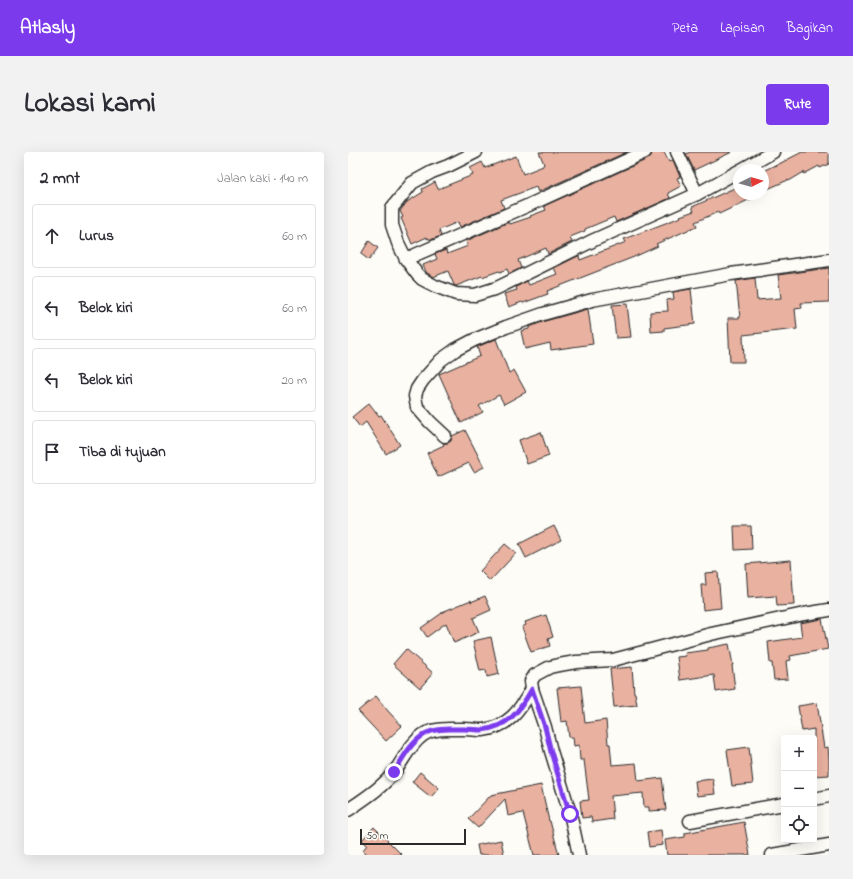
<!DOCTYPE html>
<html lang="id">
<meta charset="utf-8">
<style>
body{margin:0;font-family:"Indie Flower",sans-serif;background:#f2f2f3;color:#2b2b33}
.controls{position:absolute;right:12px;bottom:12px;display:grid;overflow:hidden;border-radius:4px;box-shadow:0 4px 16px #0002}
.controls button{width:36px;height:36px;display:grid;place-items:center;padding:0;border:0;border-bottom:1px solid #e1e1e2;background:#fff;color:#2b2b33;font:20px sans-serif}
.compass{position:absolute;left:385px;top:12px;width:36px;height:36px;border-radius:50%;background:#fff;box-shadow:0 4px 16px #0002;rotate:85deg}
.scale{position:absolute;left:12px;bottom:10px;width:106px;box-sizing:border-box;padding-left:4px;border:2px solid #2b2b2b;border-top:0;font-size:11px;line-height:14px;white-space:nowrap;color:#2b2b2b;-webkit-text-stroke:3px #fdfcf7;paint-order:stroke}
.stop{position:absolute;width:12px;height:12px;margin:-9px;border:3px solid #7c3aed;border-radius:50%;background:#fff}
.stop.end{background:#7c3aed;border-color:#fff;box-shadow:0 1px 4px #0008}
.list{margin:0;padding:0;list-style:none}
h2{display:flex;justify-content:space-between;align-items:center;height:52px;margin:0;padding:0 16px;font-size:17px}
h2 small{font-size:13px;font-weight:400;color:#7c7c81}
.list li{display:grid;grid-template-columns:26px 1fr auto;gap:12px;align-items:center;box-sizing:border-box;height:64px;margin:0 8px 8px;padding:0 8px;border:1px solid #e1e1e2;border-radius:4px}
.list b{display:block;font-size:15px;white-space:nowrap}
.list em{font-size:13px;font-style:normal;color:#7c7c81}
.icon{flex:none;width:22px;height:22px;fill:none;stroke:currentColor;stroke-width:2;stroke-linecap:round;stroke-linejoin:round}
.map{position:relative;flex:none;width:481px;height:703px;overflow:hidden;border-radius:4px}
header{display:flex;align-items:center;gap:24px;box-sizing:border-box;height:56px;padding:0 20px;background:#7c3aed;color:#fff}
header strong{font-size:19px}
nav{display:flex;gap:22px;margin-inline-start:auto;font-size:14px}
.intro{display:flex;align-items:center;justify-content:space-between;box-sizing:border-box;height:96px;padding:0 24px}
h1{margin:0;font-size:28px}
.button{padding:10px 18px;border-radius:4px;background:#7c3aed;color:#fff;font-size:14px;font-weight:700}
main{display:flex;gap:24px;padding:0 24px}
aside{flex:1;background:#fff;border-radius:4px;box-shadow:0 4px 16px #0002}
.map>svg:first-child{display:block}
</style>
<header>
<strong>Atlasly</strong>
<nav><a>Peta</a><a>Lapisan</a><a>Bagikan</a></nav>
</header>
<div class="intro"><h1>Lokasi kami</h1><a class="button">Rute</a></div>
<main>
<aside>
<h2>2 mnt<small>Jalan kaki · 140 m</small></h2>
<ul class="list">
<li><svg class="icon" aria-label="ahead" viewBox="0 0 24 24"><path d="M12 20V5M6 11l6-6 6 6"/></svg><div><b>Lurus</b></div><em>60 m</em></li>
<li><svg class="icon" aria-label="left" viewBox="0 0 24 24"><path d="M17 20v-9H6M10 6l-5 5 5 5"/></svg><div><b>Belok kiri</b></div><em>60 m</em></li>
<li><svg class="icon" aria-label="left" viewBox="0 0 24 24"><path d="M17 20v-9H6M10 6l-5 5 5 5"/></svg><div><b>Belok kiri</b></div><em>20 m</em></li>
<li><svg class="icon" aria-label="arrive" viewBox="0 0 24 24"><path d="M6 21V4h12l-3 4 3 4H6"/></svg><div><b>Tiba di tujuan</b></div></li>
</ul>
</aside>
<div class="map">
<svg width="481" height="703" viewBox="0 0 481 703">
<rect width="100%" height="100%" fill="#fdfcf7"/>
<filter id="ink" filterUnits="userSpaceOnUse"><feTurbulence type="fractalNoise" baseFrequency=".025" numOctaves="2"/><feDisplacementMap in="SourceGraphic" scale="8" xChannelSelector="R" yChannelSelector="G"/><feConvolveMatrix kernelMatrix="1 2 1 2 8 2 1 2 1" color-interpolation-filters="sRGB"/></filter>
<g filter="url(#ink)">
<g fill="#e9b1a0" stroke="#2b2b2b">
<polygon points="191,0 279,0 190,40 188,35 153,48 156,56 112,75 110,70 91,78 93,84 82,88 81,86 79,87 79,85 64,92 53,66 55,65 52,59 59,50 75,40 74,37 87,30 90,37 125,23 122,16 134,10 137,16 168,4 175,22 195,14 195,13 196,12"/>
<polygon points="304,0 316,0 321,10 325,8 332,25 329,26 333,34 320,41 322,46 268,70 266,65 237,77 237,79 222,85 224,90 200,102 198,96 170,108 173,116 161,122 159,117 152,120 151,119 134,125 134,124 108,134 106,133 100,119 85,125 78,120 75,113 89,107 87,102 98,98 99,102 120,94 118,89 161,70 162,72 183,65 182,64 198,58 196,54 300,7 303,4"/>
<polygon points="342,0 384,0 346,18 338,2"/>
<polygon points="454,0 481,0 481,12 472,16 471,14 456,22 456,20 441,29 440,28 415,39 415,19 427,13 427,14"/>
<polygon points="391,34 391,42 413,42 371,62 370,60 347,70 349,74 308,92 310,94 286,105 199,139 200,142 175,151 174,150 161,155 156,142 169,138 168,135 179,129 181,133 209,122 206,116 230,104 231,104 232,108 263,96 278,90 276,87 333,65 332,64 346,59 344,55"/>
<polygon points="21,89 30,96 21,108 13,102"/>
<polygon points="481,116 481,150 453,151 454,156 447,157 449,177 395,183 396,210 382,210 380,166 392,166 388,129 407,126 409,148 433,146 430,123"/>
<polygon points="343,137 347,172 316,176 316,179 303,180 302,160 320,159 319,148 326,147 325,140"/>
<polygon points="279,152 283,185 268,186 264,153"/>
<polygon points="240,157 245,192 203,198 202,191 177,197 173,179 181,177 181,175 197,169"/>
<polygon points="148,187 161,221 166,218 178,240 156,252 151,243 131,254 135,260 113,271 91,222 132,204 129,195"/>
<polygon points="21,251 31,264 33,263 52,293 38,302 18,270 12,275 4,265"/>
<polygon points="117,278 136,315 126,320 121,311 90,325 79,301 96,293 95,291 100,291 103,289 104,284"/>
<polygon points="193,280 201,304 179,312 171,288"/>
<polygon points="206,374 213,388 178,406 171,392"/>
<polygon points="386,374 403,374 404,397 387,398"/>
<polygon points="157,392 168,401 142,429 132,419"/>
<polygon points="443,408 446,453 429,454 428,444 400,446 398,412"/>
<polygon points="370,420 373,456 355,458 353,433 358,433 357,421"/>
<polygon points="137,444 143,458 125,466 131,480 106,491 98,471 79,485 73,476 94,461 94,460 123,448 123,450"/>
<polygon points="198,463 205,485 200,487 202,494 183,500 174,475 178,473 177,470"/>
<polygon points="474,467 480,497 442,504 443,508 438,509 440,527 426,528 424,511 422,511 420,490 454,485 452,471"/>
<polygon points="143,485 151,522 139,525 138,518 132,519 125,489"/>
<polygon points="381,492 385,513 384,513 387,537 368,540 366,523 332,528 329,505 338,504 337,501 360,498 360,496"/>
<polygon points="58,497 85,521 72,536 45,512"/>
<polygon points="284,515 286,541 287,541 289,553 266,555 262,517"/>
<polygon points="233,534 237,571 258,568 260,592 262,592 264,613 288,611 290,629 314,626 318,658 301,659 301,655 296,655 295,641 263,644 265,667 244,670 243,665 234,666 232,649 241,648 236,608 232,608 231,593 226,594 225,585 221,585 219,569 213,570 209,536"/>
<polygon points="28,544 40,559 54,574 38,589 10,559"/>
<polygon points="469,551 476,596 480,595 481,608 481,623 466,624 466,577 454,579 450,554"/>
<polygon points="401,595 405,632 384,634 379,598"/>
<polygon points="72,620 91,636 83,645 64,630"/>
<polygon points="365,627 367,642 349,644 347,629"/>
<polygon points="193,633 201,669 202,669 211,703 186,703 175,661 160,664 157,647 130,676 120,667 143,643"/>
<polygon points="396,670 402,703 319,703 317,688 337,685 337,681"/>
<polygon points="26,675 54,703 20,703 15,698 19,693 14,688"/>
<polygon points="313,678 315,693 301,695 299,680"/>
<polygon points="153,688 156,703 131,703 129,693"/>
</g>
<g fill="none" stroke-linecap="round" stroke-linejoin="round">
<defs>
<g id="minor">
<polyline points="128,0 100,14 84,20 64,31 44,56 44,73 50,91 58,107 69,122 74,127 87,134 108,142 127,143 149,136 246,88 349,42 391,19"/>
<polyline points="329,0 349,42"/>
<polyline points="393,18 425,0"/>
<polyline points="58,107 181,53 297,0"/>
<polyline points="97,284 82,270 69,255 68,250 67,244 69,237 75,228 93,208 107,198 126,188 158,175 195,162 244,148 383,122 481,108"/>
<polyline points="466,647 481,644"/>
<path d="M0,658c16,-11 35,-23 47,-39 9,-12 15,-27 28,-36 7,-5 17,-6 26,-6 5,0 10,0 16,0 5,0 12,1 18,1 26,-3 37,-20 49,-41"/>
<polyline points="342,669 436,652"/>
<polyline points="231,703 222,661 203,599 197,575 184,537 183,529 187,523 202,515 211,513 228,510 265,508 363,482 456,462 481,458"/>
<polyline points="424,703 481,693"/>
</g>
</defs>
<use href="#minor" stroke="#2b2b2b" stroke-width="15"/>
<use href="#minor" stroke="#fdfcf7" stroke-width="12"/>
</g>
</g>
<g fill="none" stroke-linecap="round" stroke-linejoin="round" filter="url(#ink)">
<path stroke="#7c3aed" stroke-width="5" d="M46,620c8,-12 16,-28 28,-36 7,-6 18,-7 27,-7 5,0 10,0 15,0 6,0 12,1 18,1 27,-3 38,-20 50,-41l13,38 6,25 19,62"/>
</g>
</svg>
<div class="controls">
<button>+</button>
<button>−</button>
<button><svg class="icon" aria-label="locate" viewBox="0 0 24 24"><circle cx="12" cy="12" r="6"/><path d="M12 2v4M12 18v4M2 12h4M18 12h4"/></svg></button>
</div>
<svg class="compass" viewBox="-18 -18 36 36"><path d="M0-13l5 13h-10z" fill="#e53935"/><path d="M0 13l5-13h-10z" fill="#7c7c81"/></svg>
<div class="scale">50 m</div>
<div class="stop" style="left:222px;top:662px"></div>
<div class="stop end" style="left:46px;top:620px"></div>
</div>
</main>
